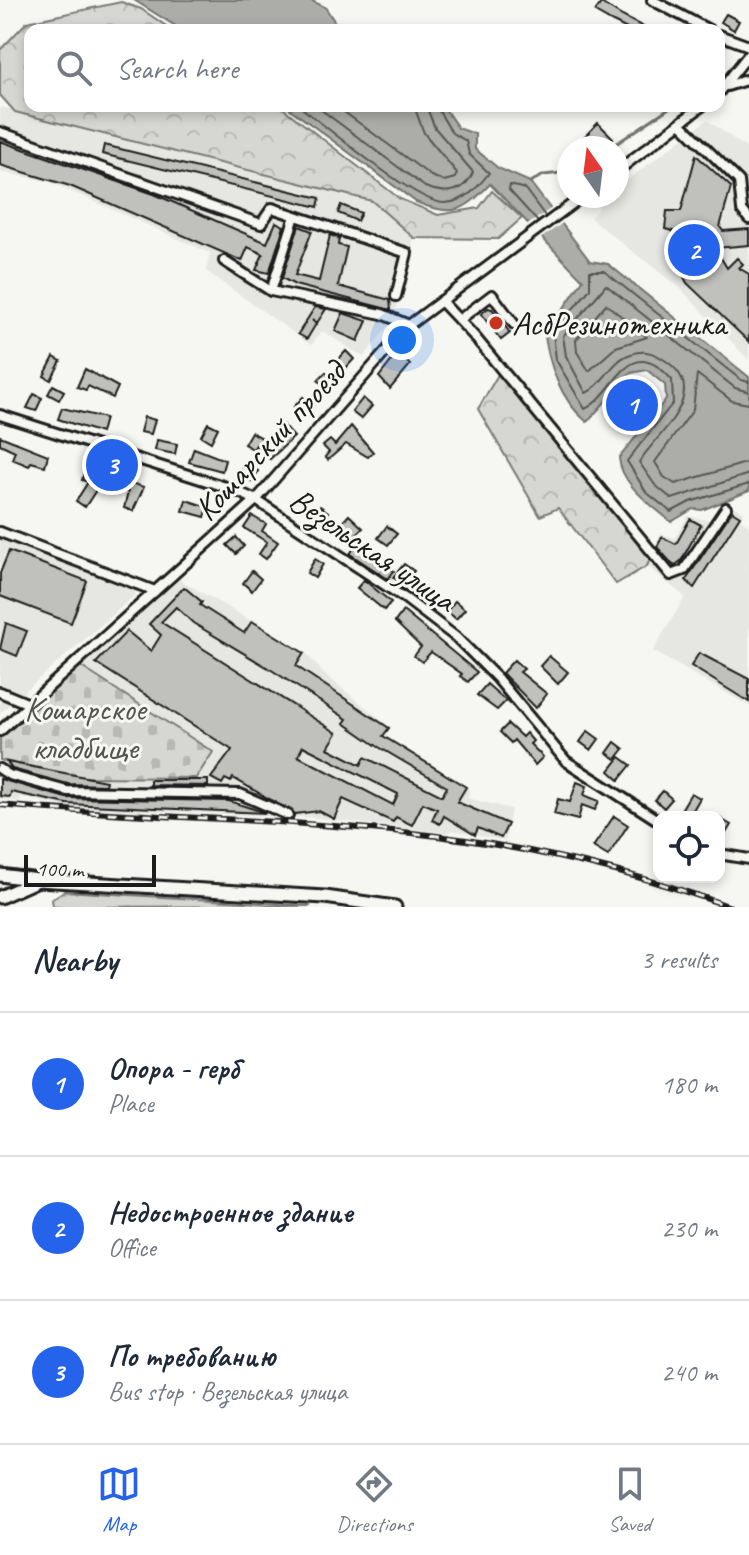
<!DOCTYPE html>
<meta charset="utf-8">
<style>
body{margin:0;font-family:Caveat,sans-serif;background:#f6f6f7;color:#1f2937}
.controls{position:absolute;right:24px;bottom:24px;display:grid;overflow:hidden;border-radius:16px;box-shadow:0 4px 12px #0003}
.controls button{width:72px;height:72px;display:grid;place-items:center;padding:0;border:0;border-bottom:2px solid #e0e1e3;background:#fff;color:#1f2937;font:40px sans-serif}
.compass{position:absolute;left:557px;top:136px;width:72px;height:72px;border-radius:50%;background:#fff;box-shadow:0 4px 12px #0003;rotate:346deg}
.scale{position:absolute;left:24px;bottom:20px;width:132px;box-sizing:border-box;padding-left:8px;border:4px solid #1c1c1c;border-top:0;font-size:22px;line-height:28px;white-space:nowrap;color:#1c1c1c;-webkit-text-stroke:6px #f6f6f2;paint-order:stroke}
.you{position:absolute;left:402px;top:340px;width:28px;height:28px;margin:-20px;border:6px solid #fff;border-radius:50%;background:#1a73e8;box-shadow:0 0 0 12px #1a73e833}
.badge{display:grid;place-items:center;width:52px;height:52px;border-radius:50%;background:#2563eb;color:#fff;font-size:26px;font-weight:700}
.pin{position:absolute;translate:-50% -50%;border:4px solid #fff;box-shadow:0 2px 8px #0006}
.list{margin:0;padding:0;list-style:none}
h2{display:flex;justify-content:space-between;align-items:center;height:104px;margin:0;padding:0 32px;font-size:34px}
h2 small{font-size:26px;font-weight:400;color:#747a83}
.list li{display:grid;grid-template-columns:52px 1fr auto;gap:24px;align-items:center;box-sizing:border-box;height:144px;padding:0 32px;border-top:2px solid #e0e1e3}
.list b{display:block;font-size:30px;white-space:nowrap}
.list p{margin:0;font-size:26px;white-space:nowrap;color:#747a83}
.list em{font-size:26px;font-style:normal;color:#747a83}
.icon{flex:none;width:44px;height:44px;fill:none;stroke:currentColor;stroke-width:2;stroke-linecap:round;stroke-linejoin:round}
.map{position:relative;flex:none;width:749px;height:907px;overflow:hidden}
.search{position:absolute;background:#fff;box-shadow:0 4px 12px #0003;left:24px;right:24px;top:24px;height:88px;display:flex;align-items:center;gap:20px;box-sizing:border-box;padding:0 28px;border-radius:16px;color:#747a83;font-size:30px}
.sheet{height:536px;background:#fff}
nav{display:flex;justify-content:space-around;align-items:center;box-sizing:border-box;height:112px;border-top:2px solid #e0e1e3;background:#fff;font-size:22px;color:#747a83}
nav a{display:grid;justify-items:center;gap:4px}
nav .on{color:#2563eb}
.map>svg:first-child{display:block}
</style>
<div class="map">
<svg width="749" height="907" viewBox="0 0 749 907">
<defs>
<pattern id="forest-crowns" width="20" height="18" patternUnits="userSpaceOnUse" patternTransform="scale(2)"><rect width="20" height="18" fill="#d6d6d2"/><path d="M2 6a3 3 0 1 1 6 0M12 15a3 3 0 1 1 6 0" fill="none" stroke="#b7b7b4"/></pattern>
<pattern id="cemetery-stones" width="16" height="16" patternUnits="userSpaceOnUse" patternTransform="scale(2)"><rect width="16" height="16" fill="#d6d6d2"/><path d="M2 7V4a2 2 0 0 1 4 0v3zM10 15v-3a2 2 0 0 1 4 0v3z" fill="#b7b7b4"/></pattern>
</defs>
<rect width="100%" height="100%" fill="#f6f6f2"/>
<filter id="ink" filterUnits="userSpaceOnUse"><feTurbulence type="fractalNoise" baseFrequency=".0125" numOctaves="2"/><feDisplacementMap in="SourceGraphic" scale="16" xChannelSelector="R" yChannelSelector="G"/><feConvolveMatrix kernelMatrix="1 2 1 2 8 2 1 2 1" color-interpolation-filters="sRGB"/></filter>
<g filter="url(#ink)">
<g fill="#e6e6e2">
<polygon points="0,107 372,201 414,238 394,318 364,357 322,331 311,345 206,271 210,253 48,181 0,172"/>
<polygon points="707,120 749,150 749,360 681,289 590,218 599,208 595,204 606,196 617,196 617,188"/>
<polygon points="728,505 744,511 739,519 749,525 749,706 653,651 685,597 647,566 661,534 675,538 688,516 709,520"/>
<polygon points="0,534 140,583 134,596 0,713"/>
<polygon points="177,578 305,652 323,673 390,727 386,736 471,790 467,798 511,809 505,841 452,830 447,833 317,818 65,807 21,797 19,802 0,799 0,760 78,777 197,778 212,751 80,666"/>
</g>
<g fill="url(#forest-crowns)" stroke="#797977" stroke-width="2">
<polygon points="121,2 141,9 172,30 30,30 30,106 280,106 400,199 438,215 479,208 492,191 522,218 498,239 414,238 372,201 15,112 0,95 0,50 27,22"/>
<polygon points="500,371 652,555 647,566 616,584 558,508 540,516 478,409"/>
<polygon points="64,891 311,906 53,907 52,899"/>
</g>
<polygon fill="url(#cemetery-stones)" stroke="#797977" stroke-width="2" points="80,666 213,752 196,778 78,777 0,760 0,737"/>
<g fill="#acaca9" stroke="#727271" stroke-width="2">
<polygon points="134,0 310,0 325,7 340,30 182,30"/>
<path d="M286,106h157l15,22 17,6v15l23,19 32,14 60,79 18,3 141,113v114l-47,19 -9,-1 -22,13c-19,-17 -50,-37 -52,-64l47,-59 -1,-14 -18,-15 -16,3 -44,49c-27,-22 -39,-59 -43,-93l17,-17 22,-32 -93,-96c-26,27 -36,34 -74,18z"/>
</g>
<polygon fill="#f6f6f2" points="553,207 564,222 539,240 526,226"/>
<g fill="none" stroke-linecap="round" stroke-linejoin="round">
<g stroke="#565654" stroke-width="2">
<path d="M299,106c27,20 118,98 146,97 21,-1 33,-16 44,-30l-20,-19 -3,-13 -14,-8 -16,-27"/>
<path d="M316,106l109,81c21,8 39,7 48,-15l-38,-44 -9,-22"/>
<polyline points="336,106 431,176 444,181 455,178 457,173 424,133 414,106"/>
<polyline points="538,222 509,190 510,185 525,189 545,216"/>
<polygon points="606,304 647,337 616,347 589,371 577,352 576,340"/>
<path d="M749,382l-8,-2 -137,-109h-14v18l-37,43 3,28 29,49c31,-14 43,-80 87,-29l1,23 -46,58 19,31 25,20 19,-10 59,-18"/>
<path d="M749,392l-14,-4 -129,-103 -43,51 3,20 20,37c18,-8 25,-33 45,-39 14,-5 24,-1 35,7 46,31 -8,72 -27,101l16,23 17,14 77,-25"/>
<polyline points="749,404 732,401 697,374 693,410 655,462 664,477 675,484 749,462"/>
</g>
<g stroke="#727271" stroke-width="3">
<polyline points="610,148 672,106"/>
<polyline points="530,182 544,175 569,172"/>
</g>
</g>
<g fill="#c0c0bd" stroke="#1c1c1c" stroke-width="2" fill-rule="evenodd">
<polygon points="601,3 622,16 649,30 629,30 611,21 595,12"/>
<polygon points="726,14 739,21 734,30 721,22"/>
<polygon points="598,123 613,138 603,148 591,148 582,139"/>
<polygon points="0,141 154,194 267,243 276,222 284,226 269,273 256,270 263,254 248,247 242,261 70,186 0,165"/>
<polygon points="104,145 320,198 318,207 102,154"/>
<polygon points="696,155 731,187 720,227 723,231 749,229 749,245 715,248 727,268 737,258 743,264 739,268 749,274 749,342 687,283 673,255 673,231 665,229 667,211 681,211"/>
<polygon points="341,205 361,213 357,221 338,213"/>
<polygon points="299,226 312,231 295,275 319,281 330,235 339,238 338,245 347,247 338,286 390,300 391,310 295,285 282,278"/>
<polygon points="315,307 326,309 317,323 312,320 316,324 307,339 298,334"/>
<polygon points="488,308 492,309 510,333 501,340 481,314"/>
<polygon points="343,313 367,321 358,341 335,331"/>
<polygon points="407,341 416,347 406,361 410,365 390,389 379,377"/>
<polygon points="346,351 354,359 345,369 337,361"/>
<polygon points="54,357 61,361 51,380 44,376"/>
<polygon points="85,369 118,387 113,398 88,386 86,390 77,387"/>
<polygon points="326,372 336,381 328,389 318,380"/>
<polygon points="53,385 64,391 59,400 48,394"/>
<polygon points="34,394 42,398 36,411 27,408"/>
<polygon points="303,397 313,406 304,416 294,407"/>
<polygon points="363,398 372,406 361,419 352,412"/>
<polygon points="62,408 105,418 101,433 58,419"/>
<polygon points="144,417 155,420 151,434 140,432"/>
<polygon points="208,423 218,428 211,442 201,436"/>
<polygon points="283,425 294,437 270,459 256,445 253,449 244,444 251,432 266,440"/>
<polygon points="351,426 373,452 368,457 346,444 328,460 325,457 329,452 323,446 330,440 335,445"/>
<polygon points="0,436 48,455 45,466 31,462 29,466 12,459 15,451 0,444"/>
<polygon points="157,440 177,444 175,454 155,450"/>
<polygon points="194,448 225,460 222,471 189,462"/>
<polygon points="243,464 258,471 253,482 238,476"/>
<polygon points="85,469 144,487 133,511 124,508 128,492 100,484 85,507 76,501 88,482 82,480"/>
<polygon points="186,500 208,507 205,517 183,511"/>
<polygon points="320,506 328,512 318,524 310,518"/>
<polygon points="732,511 740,516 694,588 686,580"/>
<polygon points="349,515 363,528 351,540 337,528"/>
<polygon points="252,516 266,524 262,531 278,542 266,559 259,554 267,542 244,528"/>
<polygon points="690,519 701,525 681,561 674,566 657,547 662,537 676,544"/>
<polygon points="387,526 397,534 388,545 378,538"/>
<polygon points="236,537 244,546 236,554 227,545"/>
<polygon points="356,545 394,571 388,579 350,554"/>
<polygon points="9,551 87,581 71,623 0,596 0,573"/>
<polygon points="315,559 323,564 315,578 307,573"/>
<polygon points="404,564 414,571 403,585 393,577"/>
<polygon points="252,571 261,579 252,591 243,583"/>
<polygon points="364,580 391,602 384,610 357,588"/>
<polygon points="407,581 440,604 434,611 401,587"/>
<path d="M184,587l18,15 -2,3 44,28 8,-12 52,32 -8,13 93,62 -6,8 83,51 -9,15 51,22 -7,14 -23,-10 -3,7 -31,-19 -4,8 -8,-4 5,-11 -14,-6 -11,22 -16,-8 -3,5 -50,-23 -9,20 -15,-8 -24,3 -62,-36 -2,4 -6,-3 -3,5 -11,-6 21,-28 -136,-87 31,-32 24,20 10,-16 -12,-11zM176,607l17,16 77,46 77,50 -3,4 33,23 70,41 -5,9 -77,-39 -4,8 -33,-17 9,-15 -176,-111zM303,746l95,48 -5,11 -95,-49z"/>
<polygon points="455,601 465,609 456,619 447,611"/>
<polygon points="403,611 477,672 468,682 460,676 462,674 431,652 422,662 414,656 421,647 395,622"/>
<polygon points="6,623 27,631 17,656 0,649"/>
<polygon points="699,653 749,679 749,702 691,666"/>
<polygon points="549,656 568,672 558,684 540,666"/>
<polygon points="514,660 524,669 520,672 547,694 536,708 502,673"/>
<polygon points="487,684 506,701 497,710 477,695"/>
<polygon points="508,724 522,737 526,733 533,741 530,744 543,757 535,765 514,740 511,743 500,732"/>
<polygon points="588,731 599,739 591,750 580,742"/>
<polygon points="615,742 624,749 616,759 607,753"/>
<polygon points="620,757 631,765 619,780 609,771"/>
<polygon points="7,762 106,781 105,785 68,784 12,769"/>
<polygon points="0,779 66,798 229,801 266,813 67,804 11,792 10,797 0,796"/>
<polygon points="150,780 208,780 208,786 150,785"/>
<polygon points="577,782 587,786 584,795 599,801 595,810 582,805 578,820 554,814 558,799 570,802"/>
<polygon points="663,791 672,799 664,808 655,800"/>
<polygon points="691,793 700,798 689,817 681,817 678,815"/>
<polygon points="614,816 628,825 608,856 593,847"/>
<polygon points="719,818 731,825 724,836 719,834"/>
</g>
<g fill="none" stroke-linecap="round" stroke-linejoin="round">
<defs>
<g id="minor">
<polyline points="652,0 709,30"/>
<polyline points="719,35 749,46"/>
<polyline points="727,86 749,79"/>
<polyline points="719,92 749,54"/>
<polyline points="681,124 739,181 742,210 749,219"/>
<polyline points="0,132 261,224 272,208 407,253 396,296"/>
<polyline points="617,171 702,106"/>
<polyline points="224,261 271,291 382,314 409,325"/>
<polyline points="271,291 295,216"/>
<polyline points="441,301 474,336 671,575 684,570 726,508"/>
<polyline points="459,320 492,295 514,324"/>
<polyline points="0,415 232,489 256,500 406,599 457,638 497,678 566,761 659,821"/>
<polyline points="0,532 155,591"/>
<polyline points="0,692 29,704"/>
<polyline points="0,731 256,500 409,325 583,196"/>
<polyline points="0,769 9,775 67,791 240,794 288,815"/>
<polyline points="719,854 749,859"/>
</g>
<g id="major">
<polyline points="0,875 38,880 325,897 395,907"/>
<polyline points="0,897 38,880"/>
</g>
</defs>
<use href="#minor" stroke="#1c1c1c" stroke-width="14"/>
<use href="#major" stroke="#1c1c1c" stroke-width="17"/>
<use href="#minor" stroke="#f6f6f2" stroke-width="8"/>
<use href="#major" stroke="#f6f6f2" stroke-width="11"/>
<defs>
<path id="rail" d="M0,805c137,13 275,13 412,28 110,12 216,37 319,74"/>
</defs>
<use href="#rail" stroke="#1c1c1c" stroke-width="6"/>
<use href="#rail" stroke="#f6f6f2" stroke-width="3" stroke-dasharray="9" stroke-linecap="butt"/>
</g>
</g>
<circle fill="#c8321e" stroke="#f6f6f2" stroke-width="3" cx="496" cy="323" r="8"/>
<g text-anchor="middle" stroke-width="6" stroke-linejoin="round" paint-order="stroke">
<g font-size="34" fill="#1c1c1c" stroke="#f6f6f2" text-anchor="start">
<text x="512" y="335">АсбРезинотехника</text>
</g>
<g font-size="34" fill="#1c1c1c" stroke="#f6f6f2">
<text transform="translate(269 440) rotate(-47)" y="12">Кошарский проезд</text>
<text transform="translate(373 549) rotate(34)" y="12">Везельская улица</text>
</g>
<g font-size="34" fill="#545453" stroke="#f6f6f2">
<text x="85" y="720">Кошарское<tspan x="85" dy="39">кладбище</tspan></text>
</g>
</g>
</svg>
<div class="controls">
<button><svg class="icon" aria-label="locate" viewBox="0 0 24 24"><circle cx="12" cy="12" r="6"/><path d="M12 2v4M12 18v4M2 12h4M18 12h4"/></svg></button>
</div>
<svg class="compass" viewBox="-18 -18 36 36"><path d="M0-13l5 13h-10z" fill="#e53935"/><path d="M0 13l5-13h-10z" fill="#747a83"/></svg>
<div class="scale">100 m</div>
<div class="you"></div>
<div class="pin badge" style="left:632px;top:405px">1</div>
<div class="pin badge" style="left:694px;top:250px">2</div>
<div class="pin badge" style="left:112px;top:465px">3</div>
<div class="search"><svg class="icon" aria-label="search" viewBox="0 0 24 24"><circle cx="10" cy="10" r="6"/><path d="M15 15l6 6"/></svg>Search here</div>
</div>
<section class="sheet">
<h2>Nearby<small>3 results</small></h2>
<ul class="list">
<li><span class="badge">1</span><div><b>Опора - герб</b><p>Place</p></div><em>180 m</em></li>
<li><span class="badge">2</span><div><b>Недостроенное здание</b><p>Office</p></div><em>230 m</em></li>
<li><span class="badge">3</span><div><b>По требованию</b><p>Bus stop · Везельская улица</p></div><em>240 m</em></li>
</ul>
</section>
<nav>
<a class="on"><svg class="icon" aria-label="map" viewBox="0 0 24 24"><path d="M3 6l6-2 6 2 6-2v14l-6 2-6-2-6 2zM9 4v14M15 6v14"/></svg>Map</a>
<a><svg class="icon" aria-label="directions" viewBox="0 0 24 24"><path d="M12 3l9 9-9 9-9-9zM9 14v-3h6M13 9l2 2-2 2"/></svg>Directions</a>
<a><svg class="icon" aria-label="saved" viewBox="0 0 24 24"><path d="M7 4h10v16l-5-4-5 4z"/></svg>Saved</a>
</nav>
